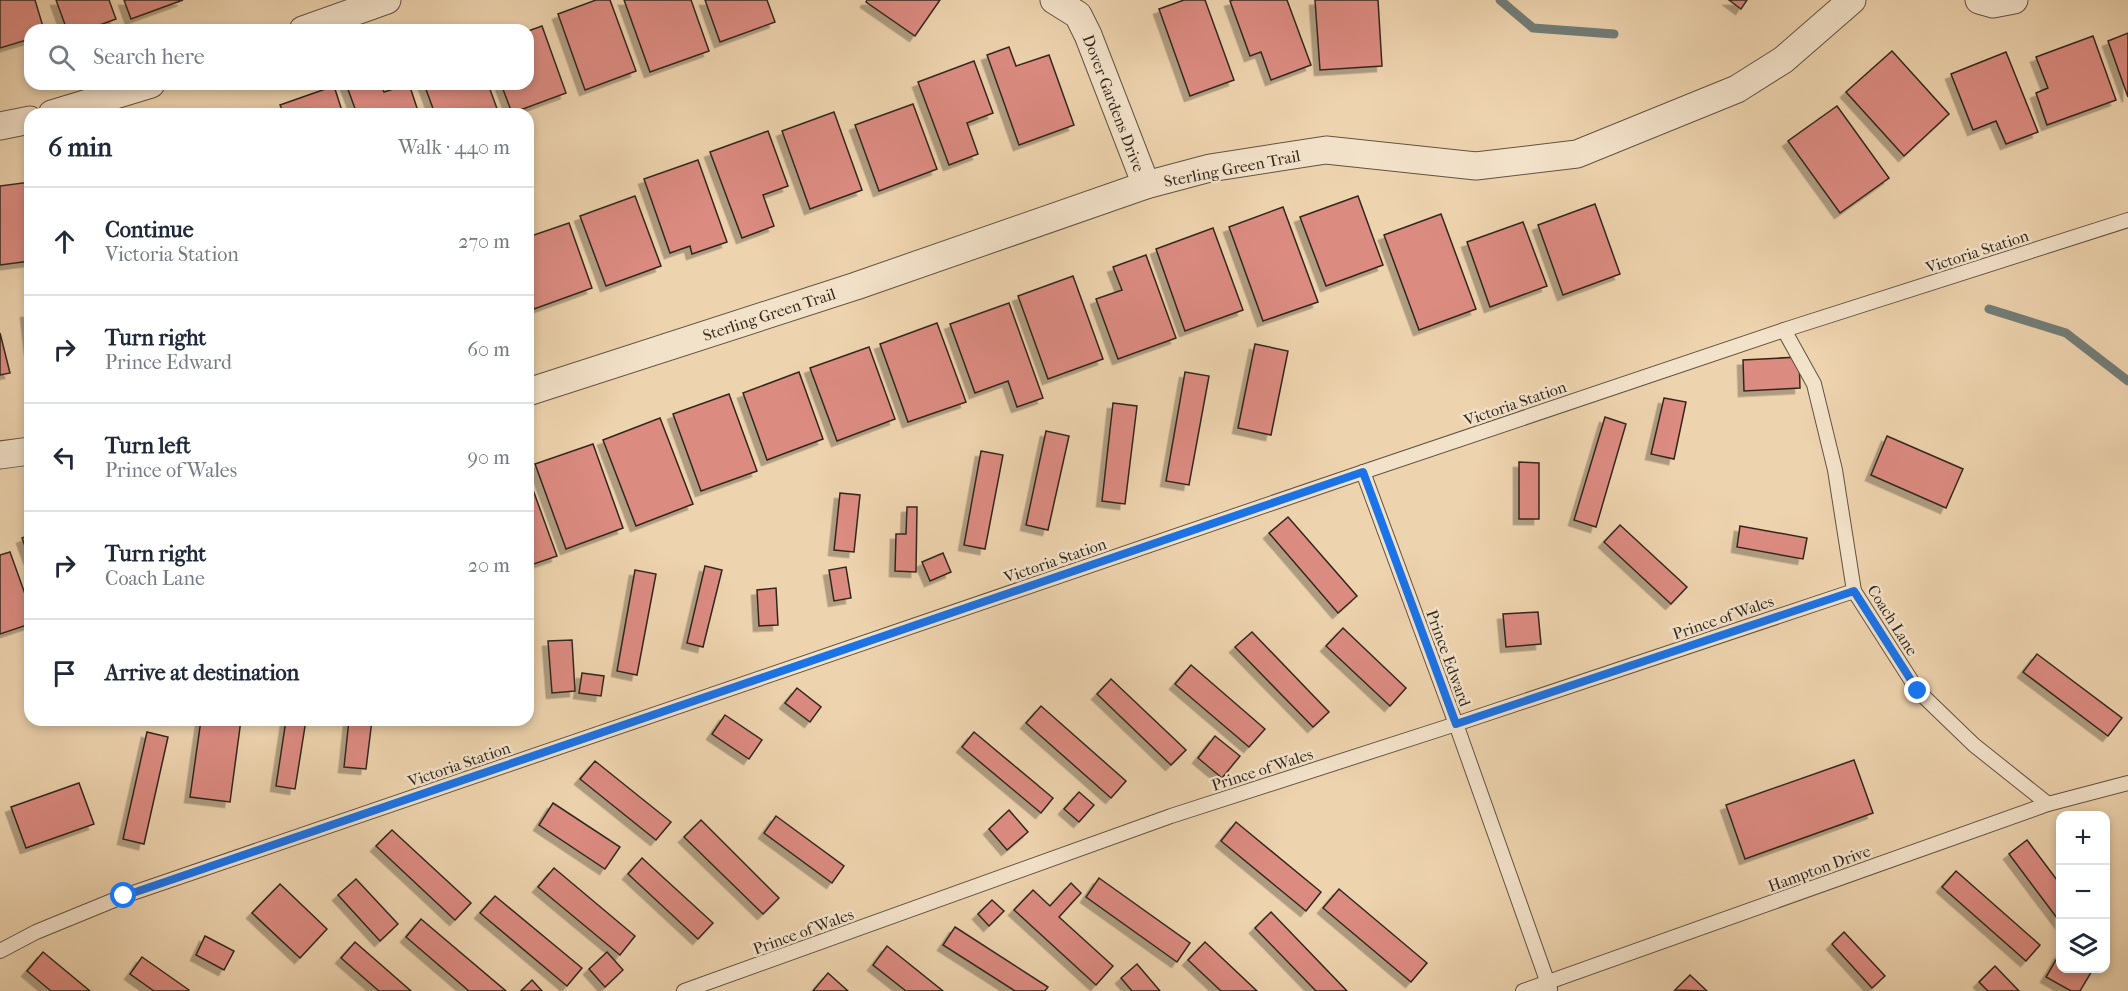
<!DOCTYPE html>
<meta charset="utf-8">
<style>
body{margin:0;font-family:"IM FELL French Canon",serif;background:#f2f2f3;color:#1f2937}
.controls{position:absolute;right:18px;bottom:18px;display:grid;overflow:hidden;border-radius:12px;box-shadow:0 3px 9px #0003}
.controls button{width:54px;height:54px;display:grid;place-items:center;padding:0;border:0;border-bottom:2px solid #e0e1e3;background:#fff;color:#1f2937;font:30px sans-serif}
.stop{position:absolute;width:18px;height:18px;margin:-14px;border:4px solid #1a73e8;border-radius:50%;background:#fff}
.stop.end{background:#1a73e8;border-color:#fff;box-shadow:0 2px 6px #0008}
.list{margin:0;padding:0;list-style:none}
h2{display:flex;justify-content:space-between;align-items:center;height:78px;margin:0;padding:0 24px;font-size:26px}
h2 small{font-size:20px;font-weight:400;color:#747a83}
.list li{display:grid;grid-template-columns:39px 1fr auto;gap:18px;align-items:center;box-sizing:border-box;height:108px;padding:0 24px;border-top:2px solid #e0e1e3}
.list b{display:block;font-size:22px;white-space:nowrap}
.list p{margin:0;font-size:20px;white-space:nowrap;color:#747a83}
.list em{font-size:20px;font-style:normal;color:#747a83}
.icon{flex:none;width:33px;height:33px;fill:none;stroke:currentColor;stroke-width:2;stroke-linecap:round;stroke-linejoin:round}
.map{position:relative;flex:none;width:2128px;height:991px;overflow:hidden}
.search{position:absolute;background:#fff;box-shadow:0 3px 9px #0003;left:24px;top:24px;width:510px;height:66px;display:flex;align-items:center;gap:15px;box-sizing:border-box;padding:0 21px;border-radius:18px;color:#747a83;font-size:22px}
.panel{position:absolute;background:#fff;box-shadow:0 3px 9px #0003;left:24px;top:108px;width:510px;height:618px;border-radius:18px}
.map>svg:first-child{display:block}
</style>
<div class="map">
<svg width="2128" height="991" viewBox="0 0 2128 991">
<defs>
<filter id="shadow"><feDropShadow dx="-5.5" dy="5.5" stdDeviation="0" flood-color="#0004"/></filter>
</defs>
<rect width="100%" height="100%" fill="#edd3ae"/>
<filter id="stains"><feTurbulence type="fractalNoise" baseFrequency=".00333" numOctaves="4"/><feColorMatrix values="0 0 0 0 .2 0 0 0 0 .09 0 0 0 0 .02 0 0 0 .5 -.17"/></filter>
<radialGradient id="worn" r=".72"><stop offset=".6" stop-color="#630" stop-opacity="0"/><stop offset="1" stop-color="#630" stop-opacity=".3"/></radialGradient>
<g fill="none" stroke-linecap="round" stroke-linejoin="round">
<g stroke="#727d78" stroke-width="9">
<polyline points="1500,0 1533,28 1614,34"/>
<polyline points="1989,309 2066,333 2128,381"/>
</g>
</g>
<g fill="#dc8b81" stroke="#32281d" stroke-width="1.5" filter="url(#shadow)">
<polygon points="0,0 35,0 44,30 30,30 30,39 0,48"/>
<polygon points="56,0 109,0 116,19 86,30 67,30"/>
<polygon points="124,0 183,0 131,19"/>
<polygon points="596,0 610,0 636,71 585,90 558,14"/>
<polygon points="624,0 691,0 709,51 650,72"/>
<polygon points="705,0 767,0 775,22 720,42"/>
<polygon points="867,0 940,0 915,36 866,2"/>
<polygon points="1184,0 1205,0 1234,80 1190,96 1159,9"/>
<polygon points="1233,0 1287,0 1311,65 1271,80 1261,52 1250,56 1230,1"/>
<polygon points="1315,0 1378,0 1382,66 1320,70"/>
<polygon points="1729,0 1747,0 1741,9"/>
<polygon points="542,26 566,93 512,113 501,84 528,84 528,31"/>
<polygon points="2128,33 2128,97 2108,41"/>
<polygon points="2093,36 2116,100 2047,125 2036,93 2048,88 2036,57"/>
<polygon points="1009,47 1016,66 1049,55 1074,125 1019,145 987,55"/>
<polygon points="1892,51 1949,114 1904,156 1846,92"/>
<polygon points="2006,52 2038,132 2006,144 1996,121 1973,130 1951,74"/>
<polygon points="974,61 993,113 967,123 978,154 949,165 918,82"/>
<polygon points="346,84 381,84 384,92 409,84 419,114 357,114"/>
<polygon points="424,84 488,84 499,114 435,114"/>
<polygon points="334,86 343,114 284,114 280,105"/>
<polygon points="913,104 937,169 879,191 855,125"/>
<polygon points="1837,106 1889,178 1840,213 1788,141"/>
<polygon points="834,112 862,190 810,209 782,131"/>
<polygon points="768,131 788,186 763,195 774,226 742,238 710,152"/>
<polygon points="698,160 727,242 692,254 690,246 670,253 644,179"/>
<polygon points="30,182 30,261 0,265 0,186"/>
<polygon points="635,196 661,266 606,286 580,216"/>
<polygon points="1358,196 1383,265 1326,286 1300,217"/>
<polygon points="1595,204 1620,274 1563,295 1538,225"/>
<polygon points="1283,207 1318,302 1263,321 1229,227"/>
<polygon points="1441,214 1476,309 1419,330 1384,235"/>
<polygon points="1523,222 1547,286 1490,307 1467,242"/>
<polygon points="569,223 592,288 534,309 528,291 528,237"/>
<polygon points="1213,228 1243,310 1185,331 1156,249"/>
<polygon points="1146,255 1176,338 1118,359 1096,299 1122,290 1113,267"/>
<polygon points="1073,276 1103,359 1048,379 1018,296"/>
<polygon points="1009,303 1043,398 1017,407 1008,381 975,393 950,324"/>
<polygon points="26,312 30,312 30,350"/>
<polygon points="937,323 966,402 908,422 880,344"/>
<polygon points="0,333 10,373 0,375"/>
<polygon points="1255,344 1288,351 1271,435 1238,428"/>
<polygon points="869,347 895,419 837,441 810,368"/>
<polygon points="1799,357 1800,388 1744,391 1743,360"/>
<polygon points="799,372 823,439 767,460 743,393"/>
<polygon points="1185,372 1209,376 1189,485 1166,481"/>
<polygon points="729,394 757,471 701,491 673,414"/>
<polygon points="1664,398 1686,402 1674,459 1651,454"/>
<polygon points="1113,403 1137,406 1125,504 1102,501"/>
<polygon points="1605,417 1626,424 1596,527 1574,520"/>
<polygon points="660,418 693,504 636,526 603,440"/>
<polygon points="1046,431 1069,436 1048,530 1026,525"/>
<polygon points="1887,436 1963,469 1946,508 1871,475"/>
<polygon points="593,444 623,528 566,549 535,464"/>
<polygon points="981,451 1003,455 985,549 964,545"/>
<polygon points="1519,462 1539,463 1539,519 1519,519"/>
<polygon points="528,476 557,556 528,566"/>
<polygon points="840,493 860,495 854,552 834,550"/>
<polygon points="907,507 917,507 916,572 895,571 896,534 906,534"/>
<polygon points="1288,517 1357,596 1338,613 1269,533"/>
<polygon points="1620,525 1687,587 1671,604 1604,542"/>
<polygon points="1740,526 1807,538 1803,559 1737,547"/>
<polygon points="30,535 30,560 22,538"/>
<polygon points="10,552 30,608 30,624 0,634 0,555"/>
<polygon points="943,553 951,572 930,581 922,562"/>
<polygon points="705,566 722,570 703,647 687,643"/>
<polygon points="846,567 851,598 834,601 829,570"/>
<polygon points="635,570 656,574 637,675 617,671"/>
<polygon points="776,588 778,625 759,626 757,590"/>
<polygon points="1538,612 1541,644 1506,647 1503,614"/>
<polygon points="1343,628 1406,688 1390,706 1326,646"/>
<polygon points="1252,632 1329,712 1313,727 1235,647"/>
<polygon points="572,640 575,691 552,693 548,641"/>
<polygon points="2037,654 2122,718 2108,736 2023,672"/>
<polygon points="1191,665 1265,729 1249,747 1175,684"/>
<polygon points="582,673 604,676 601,696 579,693"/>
<polygon points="1111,679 1186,750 1171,765 1097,694"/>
<polygon points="797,688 821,707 810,722 785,703"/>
<polygon points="1041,706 1126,781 1111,798 1026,723"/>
<polygon points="725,715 762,740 749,759 712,734"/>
<polygon points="201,720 241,720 230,802 190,797"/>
<polygon points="286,720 306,720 295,789 276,786"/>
<polygon points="349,720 372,720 366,769 344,767"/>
<polygon points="147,732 168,737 144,844 123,839"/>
<polygon points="974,732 1053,798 1041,813 962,747"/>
<polygon points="1215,736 1240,756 1222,778 1198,758"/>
<polygon points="1854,760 1873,813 1745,859 1726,805"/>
<polygon points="595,761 671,822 656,840 580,779"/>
<polygon points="79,783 94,824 26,848 11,807"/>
<polygon points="1079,792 1094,805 1079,822 1064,809"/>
<polygon points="553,803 620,847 605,869 539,825"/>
<polygon points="1009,810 1028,832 1007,850 989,829"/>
<polygon points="776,816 844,866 832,883 764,833"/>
<polygon points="701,820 779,898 763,914 684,837"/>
<polygon points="1236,822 1321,892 1306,911 1221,841"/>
<polygon points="392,830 471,903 455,920 376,846"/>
<polygon points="2027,840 2060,884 2060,922 2009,854"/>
<polygon points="642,858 713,923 698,939 628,874"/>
<polygon points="554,868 635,936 620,955 538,887"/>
<polygon points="1956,871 2040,945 2026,961 1942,887"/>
<polygon points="1099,878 1190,943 1177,962 1086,897"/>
<polygon points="356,879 398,924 380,941 338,895"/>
<polygon points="1071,883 1081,893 1059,917 1113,966 1096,985 1014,910 1033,890 1050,906"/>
<polygon points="280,884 327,929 300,958 252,913"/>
<polygon points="1339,889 1427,963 1411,982 1323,908"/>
<polygon points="495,896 582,968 567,986 480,913"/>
<polygon points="992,900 1004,911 989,926 978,914"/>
<polygon points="1271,912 1347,991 1316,991 1255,928"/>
<polygon points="421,919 506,991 469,991 406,937"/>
<polygon points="955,927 1048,987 1045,991 1015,991 943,945"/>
<polygon points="1844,932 1885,976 1872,988 1832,944"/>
<polygon points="205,936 234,951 224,970 196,955"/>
<polygon points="355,942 411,991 379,991 341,958"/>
<polygon points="1205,942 1257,991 1221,991 1188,960"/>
<polygon points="887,946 943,991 906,991 873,965"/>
<polygon points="43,952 90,991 51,991 27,971"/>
<polygon points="607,952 623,970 605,987 589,969"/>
<polygon points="2060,953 2060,968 2088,968 2092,971 2080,991 2071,991 2046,977"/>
<polygon points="142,957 189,990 188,991 154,991 130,974"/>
<polygon points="1137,964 1160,991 1132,991 1121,978"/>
<polygon points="1995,966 2019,991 1988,991 1979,982"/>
<polygon points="828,973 848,991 813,991"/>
<polygon points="1690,975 1707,991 1675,990"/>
<polygon points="532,980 542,991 521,991"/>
</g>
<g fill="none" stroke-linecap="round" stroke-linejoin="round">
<defs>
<g id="lane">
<polyline points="1784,330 1814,384 1835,470 1854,591 1918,691 1974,745 2048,804"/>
<polyline points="1363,472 1456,724 1550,989"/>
<polyline points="0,951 36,932 124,896 1363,472 1784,330 2128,220"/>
<polyline points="684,991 1171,816 1456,724 1854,591"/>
<polyline points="1523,991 2048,804 2128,783"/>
</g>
<g id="street">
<polyline points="1054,0 1078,15 1088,35 1146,185"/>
<polyline points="1979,0 1993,4 2014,0"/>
<polyline points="303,30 387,0"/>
<polyline points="52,114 151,84"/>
<polyline points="0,126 30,120"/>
<polyline points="528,392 856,286 1146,185 1210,168 1326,150 1476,166 1577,154 1737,89 1783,60 1852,0"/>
<polyline points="0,455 30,451"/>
</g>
</defs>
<use href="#lane" stroke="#615341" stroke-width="16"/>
<use href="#street" stroke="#615341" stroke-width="29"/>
<use href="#lane" stroke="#f3e2ca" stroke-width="14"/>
<use href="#street" stroke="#f3e2ca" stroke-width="27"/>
</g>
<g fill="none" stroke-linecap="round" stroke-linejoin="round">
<polyline stroke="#1a73e8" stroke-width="8" points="124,896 1363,472 1456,724 1854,591 1918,691"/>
</g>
<g text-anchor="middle" stroke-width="5" stroke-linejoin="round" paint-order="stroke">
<g font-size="16" fill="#32281d" stroke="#f3e2ca">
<text transform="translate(1114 103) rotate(69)" y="6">Dover Gardens Drive</text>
<text transform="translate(1232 168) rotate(-11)" y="6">Sterling Green Trail</text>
<text transform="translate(1977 251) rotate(-18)" y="6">Victoria Station</text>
<text transform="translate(769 314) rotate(-18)" y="6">Sterling Green Trail</text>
<text transform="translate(1515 403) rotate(-19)" y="6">Victoria Station</text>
<text transform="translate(1055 560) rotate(-19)" y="6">Victoria Station</text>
<text transform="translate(1723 617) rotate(-19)" y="6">Prince of Wales</text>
<text transform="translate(1893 620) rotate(58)" y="6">Coach Lane</text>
<text transform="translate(1449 658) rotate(70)" y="6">Prince Edward</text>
<text transform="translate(459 764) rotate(-19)" y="6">Victoria Station</text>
<text transform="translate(1262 769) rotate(-18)" y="6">Prince of Wales</text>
<text transform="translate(1819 868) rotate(-20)" y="6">Hampton Drive</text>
<text transform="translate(803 931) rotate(-20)" y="6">Prince of Wales</text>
</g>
</g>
<rect width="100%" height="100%" filter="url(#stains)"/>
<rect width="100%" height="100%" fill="url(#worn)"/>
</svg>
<div class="controls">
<button>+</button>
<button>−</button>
<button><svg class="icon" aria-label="layers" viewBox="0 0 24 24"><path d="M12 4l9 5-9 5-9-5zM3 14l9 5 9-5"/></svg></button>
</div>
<div class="stop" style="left:124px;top:896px"></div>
<div class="stop end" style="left:1918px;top:691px"></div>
<div class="search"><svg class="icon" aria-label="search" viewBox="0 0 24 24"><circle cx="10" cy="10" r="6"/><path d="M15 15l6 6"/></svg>Search here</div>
<section class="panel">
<h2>6 min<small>Walk · 440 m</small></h2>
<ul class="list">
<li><svg class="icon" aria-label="ahead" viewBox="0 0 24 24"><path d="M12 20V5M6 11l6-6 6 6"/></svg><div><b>Continue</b><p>Victoria Station</p></div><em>270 m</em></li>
<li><svg class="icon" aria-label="right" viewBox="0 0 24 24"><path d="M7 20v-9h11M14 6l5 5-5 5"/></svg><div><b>Turn right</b><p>Prince Edward</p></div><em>60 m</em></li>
<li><svg class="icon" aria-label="left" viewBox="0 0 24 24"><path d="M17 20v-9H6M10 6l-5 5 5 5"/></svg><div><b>Turn left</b><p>Prince of Wales</p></div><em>90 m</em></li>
<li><svg class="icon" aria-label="right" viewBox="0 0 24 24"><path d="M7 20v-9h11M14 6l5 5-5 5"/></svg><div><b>Turn right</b><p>Coach Lane</p></div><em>20 m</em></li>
<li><svg class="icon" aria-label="arrive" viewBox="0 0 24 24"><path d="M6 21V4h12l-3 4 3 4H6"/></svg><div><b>Arrive at destination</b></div></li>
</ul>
</section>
</div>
